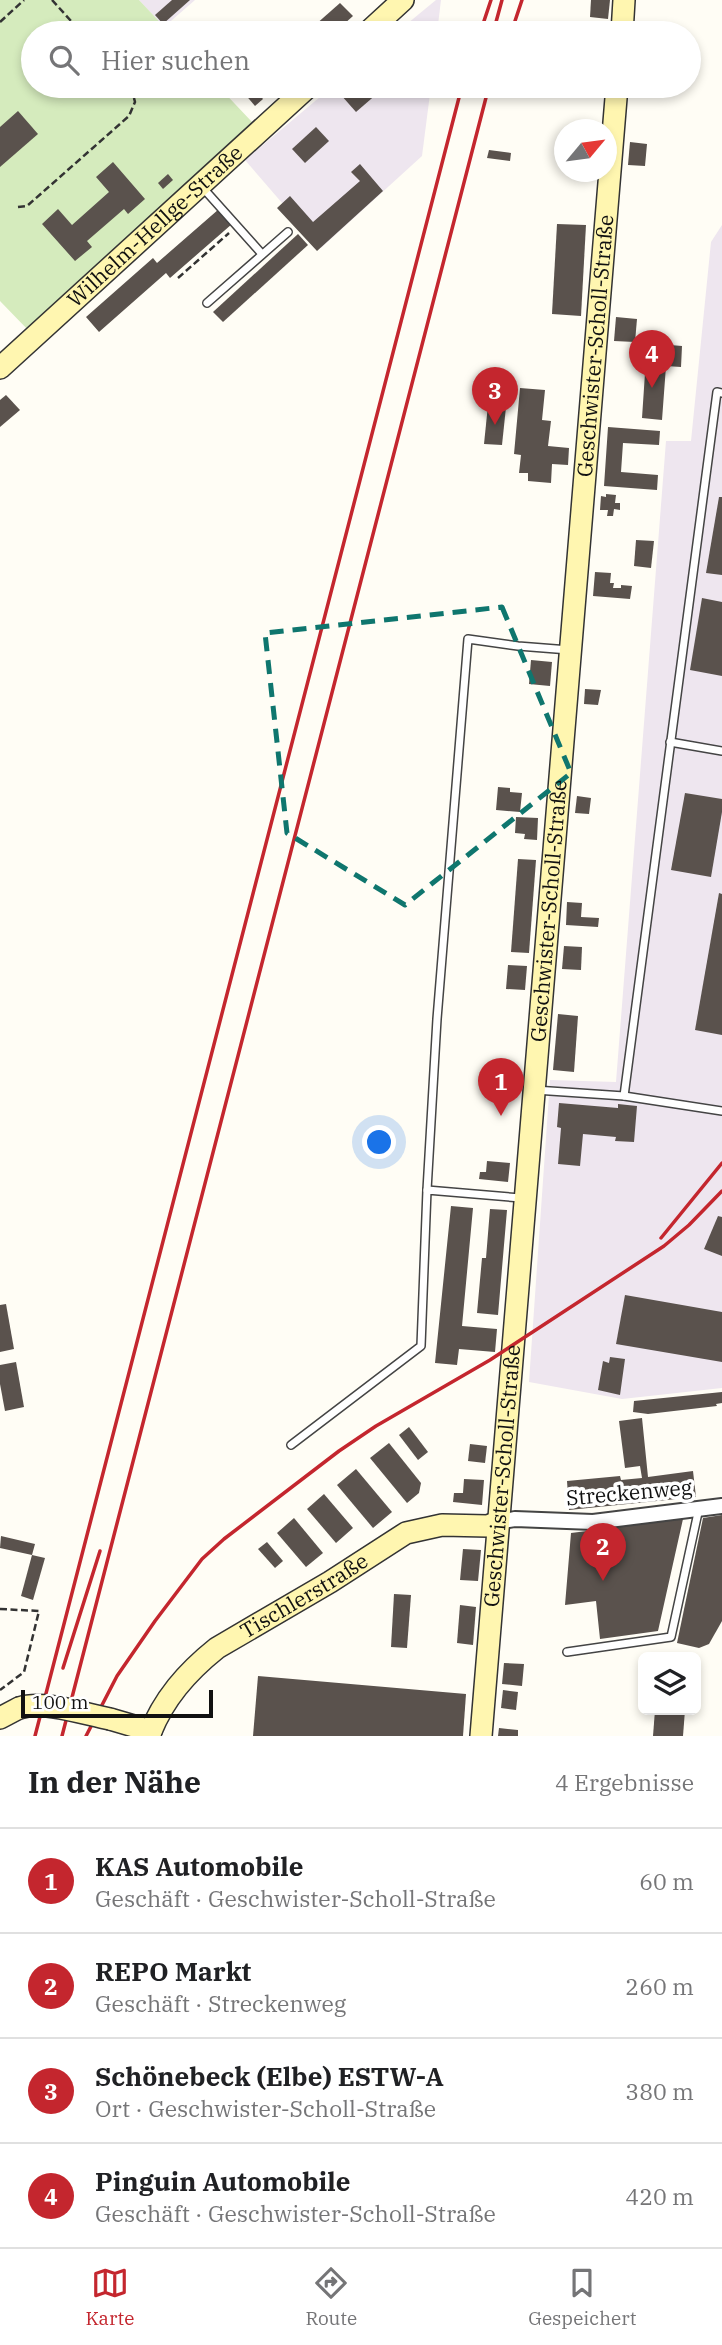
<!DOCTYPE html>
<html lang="de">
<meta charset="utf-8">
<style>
body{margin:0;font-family:"IBM Plex Serif",serif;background:#f6f6f6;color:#202124}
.controls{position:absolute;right:21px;bottom:21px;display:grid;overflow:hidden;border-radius:10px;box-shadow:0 4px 10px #0003}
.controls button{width:63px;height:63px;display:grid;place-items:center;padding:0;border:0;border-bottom:2px solid #e0e0e0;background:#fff;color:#202124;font:35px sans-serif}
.compass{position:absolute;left:554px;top:119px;width:63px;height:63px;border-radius:50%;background:#fff;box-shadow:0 4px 10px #0003;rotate:61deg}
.scale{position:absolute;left:21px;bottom:18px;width:192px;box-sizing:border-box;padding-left:7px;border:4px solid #111;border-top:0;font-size:19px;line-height:24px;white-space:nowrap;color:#111;-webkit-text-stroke:5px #fff;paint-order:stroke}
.you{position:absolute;left:380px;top:1143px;width:24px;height:24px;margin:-18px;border:5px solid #fff;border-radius:50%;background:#1a73e8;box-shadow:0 0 0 10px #1a73e833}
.badge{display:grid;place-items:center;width:46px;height:46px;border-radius:50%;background:#c4262e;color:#fff;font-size:23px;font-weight:700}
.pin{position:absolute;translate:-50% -58px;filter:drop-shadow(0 2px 4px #0008)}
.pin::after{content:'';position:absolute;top:37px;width:24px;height:21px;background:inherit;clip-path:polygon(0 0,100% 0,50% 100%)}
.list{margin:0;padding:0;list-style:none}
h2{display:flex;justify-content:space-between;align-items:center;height:91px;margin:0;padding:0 28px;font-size:30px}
h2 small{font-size:23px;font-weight:400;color:#757577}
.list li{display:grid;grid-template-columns:46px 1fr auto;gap:21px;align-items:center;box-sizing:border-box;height:105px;padding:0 28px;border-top:2px solid #e0e0e0}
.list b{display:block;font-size:26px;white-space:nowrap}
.list p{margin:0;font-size:23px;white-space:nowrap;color:#757577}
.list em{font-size:23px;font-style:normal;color:#757577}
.icon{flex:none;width:38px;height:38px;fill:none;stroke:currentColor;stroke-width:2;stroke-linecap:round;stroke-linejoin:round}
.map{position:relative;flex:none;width:722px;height:1736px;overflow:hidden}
.search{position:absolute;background:#fff;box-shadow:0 4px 10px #0003;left:21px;right:21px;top:21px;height:77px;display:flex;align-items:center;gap:18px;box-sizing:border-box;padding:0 24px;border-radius:38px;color:#757577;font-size:26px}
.sheet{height:511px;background:#fff}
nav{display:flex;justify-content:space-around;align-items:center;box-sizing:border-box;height:98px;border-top:2px solid #e0e0e0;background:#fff;font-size:19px;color:#757577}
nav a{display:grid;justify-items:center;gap:4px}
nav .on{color:#c4262e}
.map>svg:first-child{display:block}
</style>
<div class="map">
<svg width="722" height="1736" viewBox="0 0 722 1736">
<rect width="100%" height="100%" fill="#fffdf5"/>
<g fill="#eee6ef">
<polygon points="139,0 195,0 164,27"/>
<polygon points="436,0 441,0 437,33 396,33"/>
<polygon points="333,86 431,86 422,156 321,248 245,160"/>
<polygon points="722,225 722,1388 622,1399 529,1382 550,1080 616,1082 666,441 691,441 711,242"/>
</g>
<polygon fill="#d5ebbd" points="0,0 139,0 170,33 33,33 33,86 218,86 252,122 30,332 0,301"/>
<g fill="#5a524d">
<polygon points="172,0 190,0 163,24 155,15"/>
<polygon points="591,0 610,0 608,19 590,17"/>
<polygon points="340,3 353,16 334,33 306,33"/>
<polygon points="641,23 657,25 656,33 640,33"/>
<polygon points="238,86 252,86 263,99 255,106"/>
<polygon points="352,86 386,86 356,112 341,95"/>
<rect x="580" y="86" width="19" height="5"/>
<polygon points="18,111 38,134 0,167 0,127"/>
<polygon points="316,127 329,141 305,163 292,149"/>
<polygon points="630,142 647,144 645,166 628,165"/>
<polygon points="489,150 511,153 510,161 487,158"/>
<polygon points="113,162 145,199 128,214 124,209 87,241 92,247 75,261 42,224 58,209 72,225 109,192 96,177"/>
<polygon points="360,164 383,191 317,251 277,208 290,196 313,222 360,181 351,172"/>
<polygon points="168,174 173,180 163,189 158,183"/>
<polygon points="219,209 232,224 170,278 166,273 99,332 86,317 153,258 157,263"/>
<polygon points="557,224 586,225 581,316 552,314"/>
<polygon points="298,234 308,245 223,322 213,312"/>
<polygon points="616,317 637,319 635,342 614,341"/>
<polygon points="647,343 682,346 681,367 666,366 662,420 642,418"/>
<polygon points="520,388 545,390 542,420 551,421 548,446 569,448 568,465 552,464 551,483 528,481 528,473 519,473 521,455 514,454"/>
<polygon points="6,395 20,410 0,427 0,400"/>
<polygon points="488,405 506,407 502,445 484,444"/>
<polygon points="608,427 660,431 659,445 623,443 621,472 658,475 657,490 604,486"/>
<polygon points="606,494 616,495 615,503 620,503 620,510 614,509 613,516 607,516 608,510 600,510 601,496 606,497"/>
<polygon points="719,497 722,497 722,575 706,573"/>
<polygon points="636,540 654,541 651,568 634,566"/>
<polygon points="595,572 611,573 610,583 614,583 613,588 621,588 621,585 632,586 630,599 593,596"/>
<polygon points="702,598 722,602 722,676 690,670"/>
<polygon points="531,660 552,662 550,686 529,684"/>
<polygon points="585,689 601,690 598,705 584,704"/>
<polygon points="498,787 510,788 510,792 522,793 520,812 496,810"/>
<polygon points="685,793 722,799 722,812 711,877 671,870"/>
<polygon points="577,796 591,798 589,814 575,813"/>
<polygon points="516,817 538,818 537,840 524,839 525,834 515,833"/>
<polygon points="518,859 536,860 529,953 511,952"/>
<polygon points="719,893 722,894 722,1035 695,1030"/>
<polygon points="567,902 582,903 581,917 599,918 598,927 566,925"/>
<polygon points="564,946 582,947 581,970 562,969"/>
<polygon points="508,965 527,966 525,990 506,989"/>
<polygon points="558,1014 578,1016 574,1072 553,1070"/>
<polygon points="492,1070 517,1072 515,1096 483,1094 484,1086 498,1087 499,1078 491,1077"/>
<polygon points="559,1103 618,1108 618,1104 637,1106 634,1142 615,1141 616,1137 583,1134 580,1166 558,1164 561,1128 557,1127"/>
<polygon points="487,1161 510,1163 508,1182 479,1179 480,1172 486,1172"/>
<polygon points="451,1206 473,1208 462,1326 497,1329 495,1352 459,1349 457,1365 435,1363"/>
<polygon points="490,1209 507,1210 498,1315 477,1313 482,1258 486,1258"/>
<polygon points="718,1216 722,1217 722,1256 704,1249"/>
<polygon points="625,1295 722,1312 722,1362 616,1344"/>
<polygon points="6,1304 14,1349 0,1352 0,1305"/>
<polygon points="610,1357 625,1359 620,1395 598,1390 603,1361 609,1363"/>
<polygon points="16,1362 24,1407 5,1411 0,1384 0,1365"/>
<polygon points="722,1392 722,1403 716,1404 717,1406 648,1414 633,1412 634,1401"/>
<polygon points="642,1418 648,1477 693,1471 696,1497 569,1510 567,1481 620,1476 621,1480 642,1478 640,1466 625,1468 619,1421"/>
<polygon points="409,1427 428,1452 418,1460 399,1435"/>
<polygon points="389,1443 421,1483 419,1493 407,1503 370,1458"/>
<polygon points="470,1444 487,1446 485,1463 468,1461"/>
<polygon points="356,1469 392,1512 373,1528 337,1485"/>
<polygon points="464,1479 484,1480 482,1505 453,1502 454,1493 463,1493"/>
<polygon points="324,1494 353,1528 336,1543 307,1509"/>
<polygon points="722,1515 722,1621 709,1644 699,1648 677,1643 703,1518"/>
<polygon points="294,1518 323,1553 306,1567 277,1533"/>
<polygon points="683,1519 658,1631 600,1639 596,1601 565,1605 571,1533"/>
<polygon points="1,1536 35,1544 32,1555 0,1548"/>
<polygon points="267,1542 283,1561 275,1568 258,1549"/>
<polygon points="463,1549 481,1550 478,1581 460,1580"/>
<polygon points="32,1555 45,1558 33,1600 21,1596"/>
<polygon points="394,1594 411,1595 407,1648 391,1647"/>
<polygon points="460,1605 476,1607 473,1645 457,1643"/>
<polygon points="504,1663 524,1664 522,1686 502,1684"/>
<polygon points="258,1676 466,1694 463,1736 253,1736"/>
<polygon points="503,1690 518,1692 516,1710 501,1708"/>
<polygon points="655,1710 685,1710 683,1736 653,1736"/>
<polygon points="499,1728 518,1730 518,1736 498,1736"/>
</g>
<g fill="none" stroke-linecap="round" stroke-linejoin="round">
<defs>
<g id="lane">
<polyline points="203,188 262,254"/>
<polyline points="207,303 288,232"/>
<polyline points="670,742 722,751"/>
<polyline points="535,1090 624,1096 722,1111"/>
<polyline points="624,1096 717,392 722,393"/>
<polyline points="427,1190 437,1019 468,639 518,646 569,650"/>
<polyline points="291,1445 421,1346 427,1190 521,1198"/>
<polyline points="567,1652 671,1637 699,1508"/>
</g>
<polyline id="street" points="498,1522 515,1519 593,1522 722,1506"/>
<g id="secondary">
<polyline points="367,33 403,0"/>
<polyline points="622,33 624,0"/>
<path id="s1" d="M0,368l309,-282"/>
<polyline points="0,1718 19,1708"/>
<polyline points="110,1719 151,1731"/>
<path id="s2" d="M149,1736c14,-37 38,-64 68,-88l113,-66 76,-49 36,-8 46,1 10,-4"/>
<path id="s3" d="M481,1736l136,-1650"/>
</g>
</defs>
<use href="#lane" stroke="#444" stroke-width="10"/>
<use href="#street" stroke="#444" stroke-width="18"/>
<use href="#secondary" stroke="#333" stroke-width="24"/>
<g stroke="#333" stroke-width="2.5" stroke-dasharray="7 3.5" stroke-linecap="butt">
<polyline points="52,0 82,33"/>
<polyline points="0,22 24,0"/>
<polyline points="18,207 27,206 129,116 135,102 131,86"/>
<polyline points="178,278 229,233"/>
<polyline points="0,1609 39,1611 24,1672 0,1690"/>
</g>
<use href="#lane" stroke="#fff" stroke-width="7"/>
<use href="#street" stroke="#fff" stroke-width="14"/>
<use href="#secondary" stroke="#fff6b0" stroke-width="21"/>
<g stroke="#c4262e" stroke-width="3.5">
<polyline points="480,33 491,0"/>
<polyline points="493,33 502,0"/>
<polyline points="511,33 522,0"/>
<polyline points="661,1238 722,1163"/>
<polyline points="63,1668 100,1551"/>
<polyline points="35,1736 462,86"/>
<polyline points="62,1736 489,86"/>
<polyline points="86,1736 117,1676 155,1621 202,1559 224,1539 339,1451 376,1426 490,1360 664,1246 689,1225 722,1191"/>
</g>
<defs>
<path id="secondary-bridge" d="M19,1708c26,-8 65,6 91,11"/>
</defs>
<use href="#secondary-bridge" stroke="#333" stroke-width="24" stroke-linecap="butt"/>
<use href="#secondary-bridge" stroke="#fff6b0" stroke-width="21"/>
</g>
<path fill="none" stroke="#0f766e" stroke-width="5" stroke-dasharray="14 9" stroke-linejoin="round" d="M502,607l69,166 -166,132 -118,-72 -22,-200z"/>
<g text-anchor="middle" stroke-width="7" stroke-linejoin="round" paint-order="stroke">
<g font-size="21" fill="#111" stroke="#fff">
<text dy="7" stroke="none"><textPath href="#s1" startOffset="210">Wilhelm-Hellge-Straße</textPath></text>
<text dy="7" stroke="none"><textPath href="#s3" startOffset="1395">Geschwister-Scholl-Straße</textPath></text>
<text dy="7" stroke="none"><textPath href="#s3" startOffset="828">Geschwister-Scholl-Straße</textPath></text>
<text dy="7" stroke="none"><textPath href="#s3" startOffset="261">Geschwister-Scholl-Straße</textPath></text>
<text transform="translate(629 1493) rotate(-5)" y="7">Streckenweg</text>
<text dy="7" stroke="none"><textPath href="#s2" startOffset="214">Tischlerstraße</textPath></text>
</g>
</g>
</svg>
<div class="controls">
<button><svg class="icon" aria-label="layers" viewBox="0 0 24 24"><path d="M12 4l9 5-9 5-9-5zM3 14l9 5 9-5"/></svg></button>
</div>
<svg class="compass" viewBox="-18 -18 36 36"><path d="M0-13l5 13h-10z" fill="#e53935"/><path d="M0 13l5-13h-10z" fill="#757577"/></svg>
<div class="scale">100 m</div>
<div class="you"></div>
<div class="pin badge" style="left:501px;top:1116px">1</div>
<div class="pin badge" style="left:603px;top:1581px">2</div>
<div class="pin badge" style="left:495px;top:425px">3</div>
<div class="pin badge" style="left:652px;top:388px">4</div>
<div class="search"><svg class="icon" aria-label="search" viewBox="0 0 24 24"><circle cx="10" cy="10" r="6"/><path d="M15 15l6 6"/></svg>Hier suchen</div>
</div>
<section class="sheet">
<h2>In der Nähe<small>4 Ergebnisse</small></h2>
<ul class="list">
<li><span class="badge">1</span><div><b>KAS Automobile</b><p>Geschäft · Geschwister-Scholl-Straße</p></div><em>60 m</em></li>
<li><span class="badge">2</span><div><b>REPO Markt</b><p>Geschäft · Streckenweg</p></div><em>260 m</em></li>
<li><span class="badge">3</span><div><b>Schönebeck (Elbe) ESTW-A</b><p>Ort · Geschwister-Scholl-Straße</p></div><em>380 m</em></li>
<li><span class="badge">4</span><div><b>Pinguin Automobile</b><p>Geschäft · Geschwister-Scholl-Straße</p></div><em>420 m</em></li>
</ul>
</section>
<nav>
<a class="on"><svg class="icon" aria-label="map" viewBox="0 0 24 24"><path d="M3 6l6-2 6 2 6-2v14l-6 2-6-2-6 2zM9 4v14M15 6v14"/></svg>Karte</a>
<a><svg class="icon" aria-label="directions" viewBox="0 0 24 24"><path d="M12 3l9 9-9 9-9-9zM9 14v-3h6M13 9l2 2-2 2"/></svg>Route</a>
<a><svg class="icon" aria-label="saved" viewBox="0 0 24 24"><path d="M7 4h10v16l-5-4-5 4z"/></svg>Gespeichert</a>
</nav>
